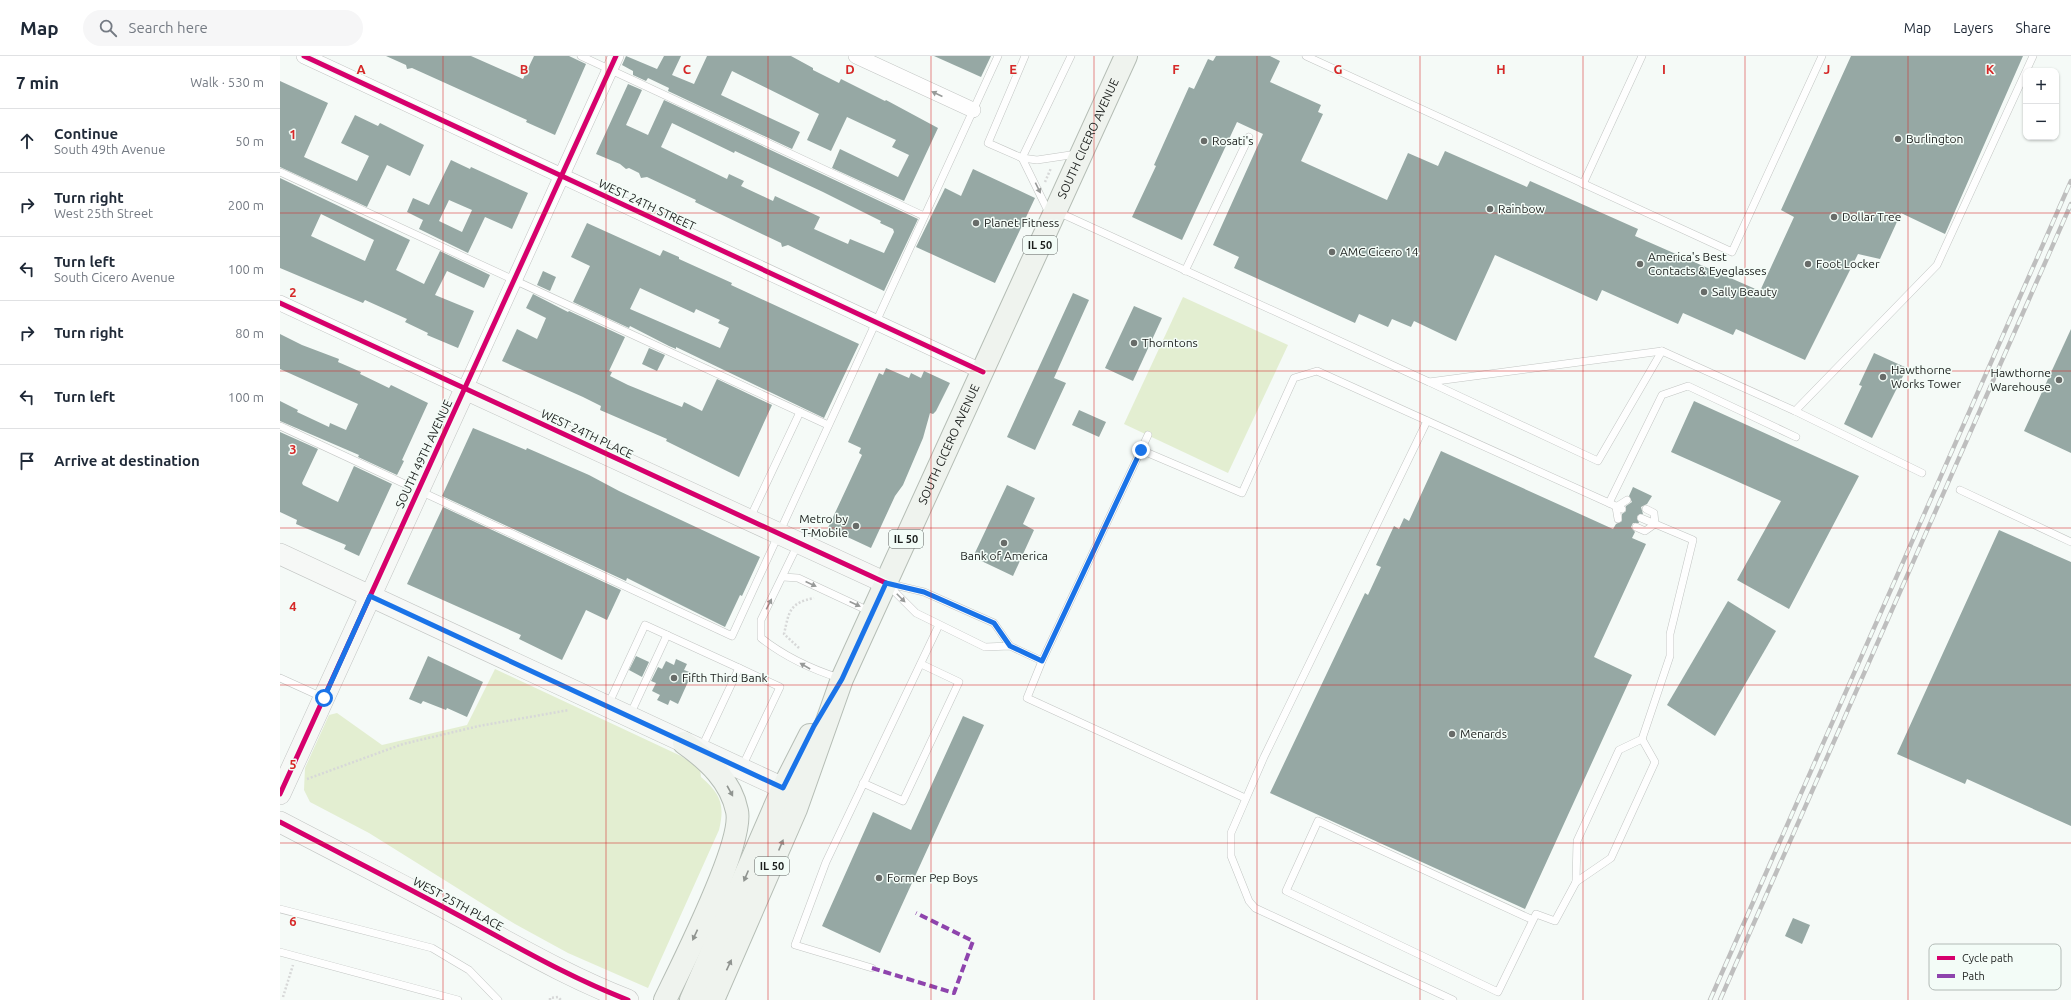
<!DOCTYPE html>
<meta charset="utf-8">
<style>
body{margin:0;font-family:Ubuntu,sans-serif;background:#f6f6f7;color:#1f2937}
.controls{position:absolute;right:12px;top:12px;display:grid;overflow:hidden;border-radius:8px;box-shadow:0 1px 3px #0004}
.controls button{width:36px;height:36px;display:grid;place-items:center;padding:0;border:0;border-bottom:1px solid #e0e1e3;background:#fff;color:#1f2937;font:20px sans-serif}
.stop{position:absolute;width:12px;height:12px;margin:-9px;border:3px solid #1a73e8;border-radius:50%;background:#fff}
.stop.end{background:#1a73e8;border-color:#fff;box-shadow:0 1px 4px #0008}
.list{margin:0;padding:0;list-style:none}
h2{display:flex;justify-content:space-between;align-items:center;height:52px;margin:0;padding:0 16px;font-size:17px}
h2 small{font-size:13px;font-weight:400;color:#747a83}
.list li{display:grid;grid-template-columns:26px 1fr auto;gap:12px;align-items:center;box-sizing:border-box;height:64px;padding:0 16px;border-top:1px solid #e0e1e3}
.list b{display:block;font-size:15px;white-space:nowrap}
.list p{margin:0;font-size:13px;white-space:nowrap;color:#747a83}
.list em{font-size:13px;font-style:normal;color:#747a83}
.icon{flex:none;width:22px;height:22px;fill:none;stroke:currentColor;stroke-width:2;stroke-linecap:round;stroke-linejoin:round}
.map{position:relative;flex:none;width:1791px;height:944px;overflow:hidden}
header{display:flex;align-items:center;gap:24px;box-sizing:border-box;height:56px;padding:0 20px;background:#fff;border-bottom:1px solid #e0e1e3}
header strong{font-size:19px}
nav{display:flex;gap:22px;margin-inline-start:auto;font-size:14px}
.search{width:280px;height:36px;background:#f6f6f7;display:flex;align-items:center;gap:10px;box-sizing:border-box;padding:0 14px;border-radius:22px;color:#747a83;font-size:15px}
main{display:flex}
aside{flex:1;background:#fff}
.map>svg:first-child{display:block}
</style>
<header>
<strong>Map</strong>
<div class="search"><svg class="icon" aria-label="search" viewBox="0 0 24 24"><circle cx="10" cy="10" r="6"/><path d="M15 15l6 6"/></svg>Search here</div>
<nav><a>Map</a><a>Layers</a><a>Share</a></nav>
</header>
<main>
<aside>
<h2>7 min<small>Walk · 530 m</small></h2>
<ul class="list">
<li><svg class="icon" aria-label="ahead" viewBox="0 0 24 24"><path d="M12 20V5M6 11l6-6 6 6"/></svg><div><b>Continue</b><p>South 49th Avenue</p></div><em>50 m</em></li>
<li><svg class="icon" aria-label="right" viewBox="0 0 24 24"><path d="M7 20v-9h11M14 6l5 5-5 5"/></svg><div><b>Turn right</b><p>West 25th Street</p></div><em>200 m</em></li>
<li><svg class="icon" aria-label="left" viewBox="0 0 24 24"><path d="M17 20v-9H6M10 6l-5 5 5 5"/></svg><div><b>Turn left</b><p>South Cicero Avenue</p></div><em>100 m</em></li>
<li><svg class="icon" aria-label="right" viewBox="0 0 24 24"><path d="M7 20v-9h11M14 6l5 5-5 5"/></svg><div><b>Turn right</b></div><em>80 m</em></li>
<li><svg class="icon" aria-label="left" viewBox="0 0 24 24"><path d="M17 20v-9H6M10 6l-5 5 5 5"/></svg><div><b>Turn left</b></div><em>100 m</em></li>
<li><svg class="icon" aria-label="arrive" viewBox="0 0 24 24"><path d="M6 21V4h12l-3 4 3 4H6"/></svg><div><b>Arrive at destination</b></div></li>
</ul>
</aside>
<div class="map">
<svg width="1791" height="944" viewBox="0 0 1791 944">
<rect width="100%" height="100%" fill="#f5faf7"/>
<g fill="#e3eed1">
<polygon points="903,241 1008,289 948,417 844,368"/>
<path d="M215,613l186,87 19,12 1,9c20,17 24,28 18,53l-71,158 -80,-35 -53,-29 -146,-91 -59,-31 -6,-12 1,-22 24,-53 8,-2 45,32 85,-20z"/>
</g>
<g fill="#96a8a4" fill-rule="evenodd">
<polygon points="106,0 191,0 243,23 254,0 289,0 306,8 275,79 246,66 247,64 132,12 127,13 126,9"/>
<polygon points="346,0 377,13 384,0 401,0 392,19 414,28 427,0 511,0 533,12 533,14 559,27 561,23 605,45 606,44 658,72 624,145 552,112 560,93 618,121 629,99 612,91 616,84 567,61 551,95 527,84 539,58 452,15 441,39 520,76 512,93 388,35 389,32 368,22 366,25 353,19 353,15 342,9"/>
<polygon points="654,0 711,0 701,21"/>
<polygon points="936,0 990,0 1000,5 990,26 1041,49 1038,56 1043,58 1021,105 1107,144 1128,97 1158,110 1165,95 1247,131 1250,125 1358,173 1355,180 1480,235 1514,161 1501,154 1571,0 1743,0 1665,178 1621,157 1600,203 1578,198 1525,304 1456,273 1453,279 1403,257 1398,268 1322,234 1317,245 1215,199 1176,285 1134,265 1131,271 1112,263 1108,271 1079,258 1075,267 954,212 959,201 933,189 983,78 957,66 902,184 852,161 876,110 874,109 909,31 914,33 928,3 933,5"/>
<polygon points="0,25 48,47 24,101 77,125 89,100 61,87 75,59 98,70 100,67 144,89 130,120 107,109 87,151 0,111"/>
<path d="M348,28l14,6 -16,35 22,10 16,-35 254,119 -34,72 -96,-46 -6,2 -1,-4 -86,-41 1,-2 -49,-23 -6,1 -2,-5 -10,-5 -3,1 -6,-5 -24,-10zM392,67l62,30 1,-2 88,41 58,29 -1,2 13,6 1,3 -10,21 -34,-14 -2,5 -34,-15 6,-12 -45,-21 -2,5 -32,-15 3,-5 -15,-7 -2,5 -66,-32z"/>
<path d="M171,104l19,9 1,-2 57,26 -16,36 -27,-12 -17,36 -49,-24 4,-9 -16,-8 6,-14 16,7zM169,144l23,10 -10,22 -23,-11z"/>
<polygon points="693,113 755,142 715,227 636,191 665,132 681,140"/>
<path d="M0,122l130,62 -14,30 28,14 16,-33 50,24 -6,13 -37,-17 -12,24 39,16 -16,37 -31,-13 1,-2 -23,-11 2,-3 -42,-19 -2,3 -83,-35zM41,158l53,26 -9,21 -54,-25z"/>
<path d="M307,167l73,33 3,-6 16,7v2l53,24 -1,2 128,59 -35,74 -148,-71v2l-7,-3 -39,-20 -1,2 -56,-26 17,-36 -19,-9zM360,232l54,25 2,-4 24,11 -2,3 11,5 -9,20 -90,-39z"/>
<polygon points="263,215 276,221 270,235 257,229"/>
<polygon points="793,237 809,244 774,322 786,327 755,394 727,381"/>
<polygon points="253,238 288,256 289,255 345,281 329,315 332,316 330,320 348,329 402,351 404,346 422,355 437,323 492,349 459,421 386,385 387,383 320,354 321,350 303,341 222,305 237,273 257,283 266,262 246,252"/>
<polygon points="854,250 882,262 853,325 825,312"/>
<polygon points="1791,273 1791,397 1744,375"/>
<polygon points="0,278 22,289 59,303 58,306 81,316 80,318 109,332 111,329 148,347 122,404 124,405 117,419 78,401 79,399 0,365 0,345 18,354 17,356 49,371 50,367 66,374 78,348 0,313"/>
<polygon points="369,292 385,299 377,315 362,308"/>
<polygon points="1594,297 1627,312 1592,382 1564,368 1582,330 1579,329"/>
<polygon points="606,312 629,322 631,317 641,322 644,315 670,327 656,355 653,358 650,357 643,382 623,429 615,440 591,492 548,472 582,399 579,397 581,392 568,386 599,317 603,319"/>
<polygon points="1414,345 1579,420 1509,553 1457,524 1501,445 1391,396"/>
<polygon points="799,354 826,366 819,381 792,369"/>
<polygon points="193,372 246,394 247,392 309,419 339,435 480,501 462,540 460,539 445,571 347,522 346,525 162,440"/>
<polygon points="0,376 38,393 22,427 23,429 58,446 74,410 112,428 79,500 64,493 66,489 16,468 17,464 0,456"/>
<polygon points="1161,395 1333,473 1336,468 1342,465 1342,458 1346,455 1346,450 1352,446 1349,440 1353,431 1372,440 1367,448 1361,451 1363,458 1357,460 1359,467 1353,467 1351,471 1355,476 1352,482 1366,488 1314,601 1352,619 1245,853 990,737 1085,537 1088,539 1101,511 1096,509 1114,470 1119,473 1124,462 1129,465"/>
<polygon points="727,429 755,442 743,468 754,474 733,520 693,501"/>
<polygon points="163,451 341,534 327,564 306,554 282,604 239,583 241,579 127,528"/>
<polygon points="1719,474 1791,506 1791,770 1687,723 1685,728 1617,698"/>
<polygon points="1448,545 1496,575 1435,680 1387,649"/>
<polygon points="148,600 203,626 187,661 167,652 166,654 143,645 141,648 129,643"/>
<polygon points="356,600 369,606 362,621 349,614"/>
<polygon points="396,603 407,608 404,614 412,617 398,648 390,644 388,649 377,644 380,639 372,635 376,627 371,625 378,611 382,613 386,605 394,609"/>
<polygon points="683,660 704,669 600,897 542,870 593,756 631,774"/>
<polygon points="1513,862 1530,869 1522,888 1505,880"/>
</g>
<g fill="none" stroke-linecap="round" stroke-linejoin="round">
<defs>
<g id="lane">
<polyline points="301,0 644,160"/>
<polyline points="745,0 708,87 742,102 757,104 797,98"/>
<polyline points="1026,0 1452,196 1542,0"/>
<polyline points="742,102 791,0"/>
<polyline points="742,102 769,157"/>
<polyline points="0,116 548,369"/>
<polyline points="1303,128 1362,0"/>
<polyline points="778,156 1149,326 1382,295 1515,355 1657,209 1753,0"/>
<polyline points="905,215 969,81"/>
<polyline points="1149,326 1318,405 1382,295"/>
<polyline points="1515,355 1642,417"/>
<polyline points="1147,365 984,701 951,777 951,800 969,845 975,852 1173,944"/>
<polyline points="0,370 452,580 718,0"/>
<polyline points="861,394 868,379"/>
<polyline points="1680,434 1791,486"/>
<polyline points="1329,447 1342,453"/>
<polyline points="1336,451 1347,444"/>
<polyline points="1336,451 1338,463"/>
<polyline points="1366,453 1374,457 1375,468"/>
<polyline points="470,462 520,356"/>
<polyline points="1356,471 1365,475 1375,468"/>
<path d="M518,488l-37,76v18c24,19 50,31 78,40"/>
<polyline points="503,521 518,522 591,556"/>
<polyline points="730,590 714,567 644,536 606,527 636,557 705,591 730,590 762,605 861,394 962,437 1014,322 1037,315 1329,447 1382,339 1408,330 1516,381"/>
<polyline points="762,605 747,642 965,742"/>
<polyline points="0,622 42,641"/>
<polyline points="328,649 365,569 459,612"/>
<polyline points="350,659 387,579"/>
<polyline points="421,693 459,612 500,631 462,711"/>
<polyline points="583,727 623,745 679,626 641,608"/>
<polyline points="1296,826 1331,802 1375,706 1362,683"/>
<polyline points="0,853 152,892 189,914 218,944"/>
<polyline points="1253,864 1038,765 1006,835 1218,936 1256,858 1275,865 1296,826 1297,785 1339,694 1362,683 1390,600 1390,578 1413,484 1361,462"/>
<polyline points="0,896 178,944"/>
<polyline points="592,912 515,889 546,806 659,569"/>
</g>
<g id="street">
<polyline points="24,0 703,316"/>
<polyline points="576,0 693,54"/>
<polyline points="0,247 185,333 336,0"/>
</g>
<g id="secondary">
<polyline points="0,498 503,732"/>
<polyline points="0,738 185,333 606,527"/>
<path d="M0,766c59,31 119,61 178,93 56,30 110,62 170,85"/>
</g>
<g id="primary">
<path d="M385,944c17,-35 79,-157 72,-189 -6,-30 -29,-51 -53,-68"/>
<polyline points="411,944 503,732 530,679"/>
<path id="s1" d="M433,944l83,-191 46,-130 284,-623"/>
</g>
</defs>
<use href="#lane" stroke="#c2c5c3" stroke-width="8"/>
<use href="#street" stroke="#c2c5c3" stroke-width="16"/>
<use href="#secondary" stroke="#c2c5c3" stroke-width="22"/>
<use href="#primary" stroke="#b5bdb5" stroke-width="24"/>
<g stroke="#d7d8d8" stroke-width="2.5" stroke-dasharray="2 2" stroke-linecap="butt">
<polyline points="765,126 771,112"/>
<path d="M519,592l-15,-14c5,-22 5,-31 30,-36"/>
<polyline points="27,723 123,688 199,670 289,654"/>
<polyline points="3,941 13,909"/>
<polyline points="270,944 270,942 278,941 281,944"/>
</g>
<use href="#lane" stroke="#fefefe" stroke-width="7"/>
<use href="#street" stroke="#fefefe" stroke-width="15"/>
<use href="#secondary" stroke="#f6f8f6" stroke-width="21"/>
<use href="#primary" stroke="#eff3ee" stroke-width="22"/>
<defs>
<g id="rail">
<polyline points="1430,944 1791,125"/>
<polyline points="1440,944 1791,148"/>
</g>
</defs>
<use href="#rail" stroke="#bebebe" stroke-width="4.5"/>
<use href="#rail" stroke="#f3fcf7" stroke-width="3" stroke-dasharray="9" stroke-linecap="butt"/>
<polyline stroke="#8e44ad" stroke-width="4" stroke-dasharray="8 4" stroke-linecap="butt" points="592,912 674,937 693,885 636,857"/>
<defs>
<g id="cycleway">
<polyline points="24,0 703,316"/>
<polyline points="0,247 606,527"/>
<polyline points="0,738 336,0"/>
<path d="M0,766c59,31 119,61 178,93 56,30 110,62 170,85"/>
</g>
</defs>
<use href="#cycleway" stroke="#f3fcf7" stroke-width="8"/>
<use href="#cycleway" stroke="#d6006c" stroke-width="5"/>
</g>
<defs><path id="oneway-solid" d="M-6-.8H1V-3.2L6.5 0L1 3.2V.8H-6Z"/></defs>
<g fill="#989a99">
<use href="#oneway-solid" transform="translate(657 38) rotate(-155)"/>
<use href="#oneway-solid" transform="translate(758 132) rotate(64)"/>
<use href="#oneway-solid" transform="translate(531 528) rotate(25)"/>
<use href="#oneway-solid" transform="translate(621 542) rotate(45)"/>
<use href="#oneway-solid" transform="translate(489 548) rotate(-63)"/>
<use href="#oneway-solid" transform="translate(575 548) rotate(25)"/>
<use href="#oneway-solid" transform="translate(525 610) rotate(-150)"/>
</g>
<g fill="#909490">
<use href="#oneway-solid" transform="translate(450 735) rotate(61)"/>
<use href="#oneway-solid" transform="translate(501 789) rotate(-67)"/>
<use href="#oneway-solid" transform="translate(466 820) rotate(113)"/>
<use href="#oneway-solid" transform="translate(415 879) rotate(115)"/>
<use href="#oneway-solid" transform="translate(449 909) rotate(-65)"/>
</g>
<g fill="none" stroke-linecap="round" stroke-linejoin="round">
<polyline stroke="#1a73e8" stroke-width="5" points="44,642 90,540 503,732 534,670 562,623 606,527 644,536 714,567 730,590 762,605 861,394"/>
</g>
<path fill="none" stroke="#d62828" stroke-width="1" stroke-opacity="0.55" d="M163,0v944M326,0v944M488,0v944M651,0v944M814,0v944M977,0v944M1140,0v944M1303,0v944M1465,0v944M1628,0v944M0,157h1791M0,315h1791M0,472h1791M0,629h1791M0,787h1791"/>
<g fill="#686c69" stroke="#f3fcf7" stroke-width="1.5">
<circle cx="1618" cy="83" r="4"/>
<circle cx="924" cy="85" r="4"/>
<circle cx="1210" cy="153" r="4"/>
<circle cx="1554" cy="161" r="4"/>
<circle cx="696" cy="167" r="4"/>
<circle cx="1052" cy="196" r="4"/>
<circle cx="1360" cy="208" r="4"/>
<circle cx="1528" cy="208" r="4"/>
<circle cx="1424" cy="236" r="4"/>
<circle cx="854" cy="287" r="4"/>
<circle cx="1603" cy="321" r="4"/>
<circle cx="1779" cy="324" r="4"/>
<circle cx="576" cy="470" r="4"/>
<circle cx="724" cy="487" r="4"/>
<circle cx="394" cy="622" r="4"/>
<circle cx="1172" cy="678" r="4"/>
<circle cx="599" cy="822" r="4"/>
</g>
<g text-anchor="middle" stroke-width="3" stroke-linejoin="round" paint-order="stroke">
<g fill="#f3fcf7" stroke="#5c615e" stroke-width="1">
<rect x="743" y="180" width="34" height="18" rx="3"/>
<rect x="609" y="474" width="34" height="18" rx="3"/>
<rect x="475" y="801" width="34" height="18" rx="3"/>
</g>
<g font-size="11" font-weight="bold" fill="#1c1f1d">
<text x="760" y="193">IL 50</text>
<text x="626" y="487">IL 50</text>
<text x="492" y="814">IL 50</text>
</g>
<g font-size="12" fill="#1c1f1d" stroke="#f3fcf7">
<text dy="4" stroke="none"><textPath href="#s1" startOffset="940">SOUTH CICERO AVENUE</textPath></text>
<text transform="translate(367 149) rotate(25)" y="4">WEST 24TH STREET</text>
<text transform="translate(307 378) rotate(25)" y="4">WEST 24TH PLACE</text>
<text dy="4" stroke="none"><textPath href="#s1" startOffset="604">SOUTH CICERO AVENUE</textPath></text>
<text transform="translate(144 398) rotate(-65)" y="4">SOUTH 49TH AVENUE</text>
<text transform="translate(178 848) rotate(28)" y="4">WEST 25TH PLACE</text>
</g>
<g font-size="12" fill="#1c1f1d" stroke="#f3fcf7" text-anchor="start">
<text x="1626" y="87">Burlington</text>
<text x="932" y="89">Rosati's</text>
<text x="1218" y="157">Rainbow</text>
<text x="1562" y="165">Dollar Tree</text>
<text x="704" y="171">Planet Fitness</text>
<text x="1060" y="200">AMC Cicero 14</text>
<text x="1368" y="205">America's Best<tspan x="1368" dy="14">Contacts &amp; Eyeglasses</tspan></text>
<text x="1536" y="212">Foot Locker</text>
<text x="1432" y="240">Sally Beauty</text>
<text x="862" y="291">Thorntons</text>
<text x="1611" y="318">Hawthorne<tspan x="1611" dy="14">Works Tower</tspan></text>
<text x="1771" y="321" text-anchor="end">Hawthorne<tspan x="1771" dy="14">Warehouse</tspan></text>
<text x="568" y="467" text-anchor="end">Metro by<tspan x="568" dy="14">T-Mobile</tspan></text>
<text x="724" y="504" text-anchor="middle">Bank of America</text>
<text x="402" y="626">Fifth Third Bank</text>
<text x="1180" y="682">Menards</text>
<text x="607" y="826">Former Pep Boys</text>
</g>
</g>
<rect x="1649" y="888" width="132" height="46" rx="6" fill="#f3fcf7" stroke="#b2bab6" stroke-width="1"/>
<rect x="1657" y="900" width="18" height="4" fill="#d6006c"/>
<rect x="1657" y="918" width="18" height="4" fill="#8e44ad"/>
<g font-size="11" fill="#1c1f1d">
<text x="1682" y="906">Cycle path</text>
<text x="1682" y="924">Path</text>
</g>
<g font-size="13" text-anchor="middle" font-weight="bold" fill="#d62828" stroke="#f3fcf7" stroke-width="3" stroke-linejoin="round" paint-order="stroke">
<text x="81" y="18">A</text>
<text x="244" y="18">B</text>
<text x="407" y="18">C</text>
<text x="570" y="18">D</text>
<text x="733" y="18">E</text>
<text x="896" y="18">F</text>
<text x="1058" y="18">G</text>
<text x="1221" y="18">H</text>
<text x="1384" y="18">I</text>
<text x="1547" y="18">J</text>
<text x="1710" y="18">K</text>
<text x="13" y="83">1</text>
<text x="13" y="241">2</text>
<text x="13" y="398">3</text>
<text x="13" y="555">4</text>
<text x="13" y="713">5</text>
<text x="13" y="870">6</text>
</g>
</svg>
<div class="controls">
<button>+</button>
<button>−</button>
</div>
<div class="stop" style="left:44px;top:642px"></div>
<div class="stop end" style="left:861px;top:394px"></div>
</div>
</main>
